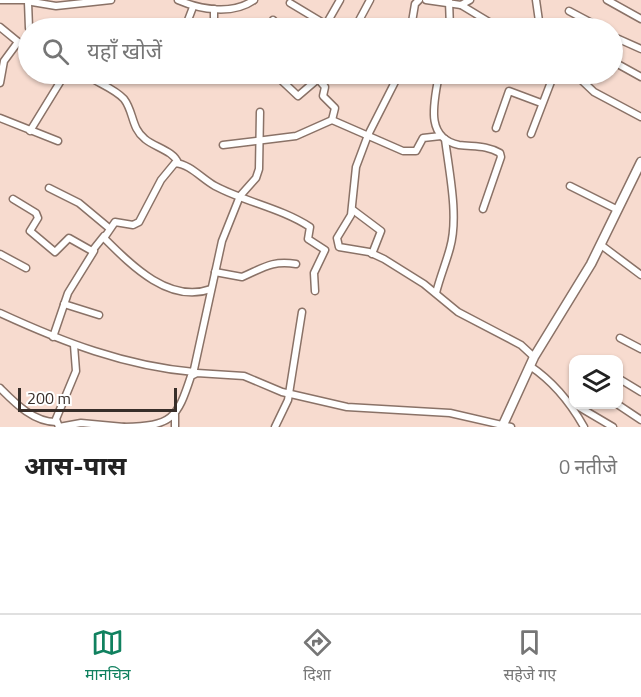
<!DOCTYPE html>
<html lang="hi">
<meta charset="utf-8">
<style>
body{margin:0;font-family:"Titillium Web","Noto Sans Devanagari",sans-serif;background:#f6f6f6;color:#222}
.controls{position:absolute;right:18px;bottom:18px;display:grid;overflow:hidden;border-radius:12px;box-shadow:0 2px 4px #0004}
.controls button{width:54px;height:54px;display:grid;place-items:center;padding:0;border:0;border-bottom:2px solid #e0e0e0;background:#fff;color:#222;font:30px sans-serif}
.scale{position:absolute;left:18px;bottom:15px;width:159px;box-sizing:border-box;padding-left:6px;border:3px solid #382e29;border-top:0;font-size:16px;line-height:21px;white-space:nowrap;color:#382e29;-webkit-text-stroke:4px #fff;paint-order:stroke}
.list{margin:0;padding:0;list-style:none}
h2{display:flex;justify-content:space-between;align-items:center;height:78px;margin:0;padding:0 24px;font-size:26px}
h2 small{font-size:20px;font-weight:400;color:#767676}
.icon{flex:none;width:33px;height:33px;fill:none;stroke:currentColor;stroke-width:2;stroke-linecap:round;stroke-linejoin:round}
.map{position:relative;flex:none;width:641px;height:427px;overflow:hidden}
.search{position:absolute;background:#fff;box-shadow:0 2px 4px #0004;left:18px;right:18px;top:18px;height:66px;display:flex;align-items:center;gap:15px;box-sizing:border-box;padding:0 21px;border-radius:33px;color:#767676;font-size:22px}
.sheet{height:186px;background:#fff}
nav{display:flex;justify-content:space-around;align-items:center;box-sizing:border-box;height:84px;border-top:2px solid #e0e0e0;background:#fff;font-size:16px;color:#767676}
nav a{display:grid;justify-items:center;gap:3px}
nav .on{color:#10815f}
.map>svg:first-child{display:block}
</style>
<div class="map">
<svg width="641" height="427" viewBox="0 0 641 427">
<rect width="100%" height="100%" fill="#f7dbcf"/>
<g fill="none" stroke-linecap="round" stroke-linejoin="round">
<defs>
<g id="street">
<polyline points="0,0 35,0"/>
<path d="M178,0c23,10 55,15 76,0"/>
<polyline points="426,0 461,5 470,0"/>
<polyline points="536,0 540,28"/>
<polyline points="607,0 641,19"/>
<polyline points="449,1 450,28"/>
<polyline points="28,2 29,28"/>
<polyline points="32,2 56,6 111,0"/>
<polyline points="290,3 325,24"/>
<polyline points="461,5 499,28"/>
<polyline points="214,9 214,28"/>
<polyline points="569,11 601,28"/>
<polyline points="273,20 281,28"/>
<polyline points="0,27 28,50"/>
<polyline points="185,28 193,7"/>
<polyline points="324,28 340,0"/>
<polyline points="355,28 370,0"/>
<polyline points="411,28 415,4 419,0"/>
<polyline points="612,36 641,49"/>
<polyline points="614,62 641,77"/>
<path d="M85,74c12,9 29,14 39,25 10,13 7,29 21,40 9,8 29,12 33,24"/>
<polyline points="314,74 325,87 323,96 335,108 332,120"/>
<polyline points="399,74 368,135 356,167 351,215 337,238 339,247 369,252 384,259 424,284 458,312 521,345 534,357"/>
<path d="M439,74c-4,25 -16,64 20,71 16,2 27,0 41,8l1,4 -18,52"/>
<polyline points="575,74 594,92 641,117"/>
<polyline points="280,79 298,96 319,78"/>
<polyline points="0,83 4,61 18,42"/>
<polyline points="0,118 58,141"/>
<polyline points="496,128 509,91 541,103"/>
<polyline points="30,131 65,74"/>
<polyline points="531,134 554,74"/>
<polyline points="223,145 296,136 332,120 403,151 416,151 423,138 441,136"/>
<polyline points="570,186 618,210"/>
<polyline points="49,188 79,203 109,228"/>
<polyline points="13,199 36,213 38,218 30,231 55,252 69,238 92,251 104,236"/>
<polyline points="353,210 381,231 372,254"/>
<polyline points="601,245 641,275"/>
<polyline points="0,254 26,268"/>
<path d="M215,272l27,5c21,-9 30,-17 54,-13"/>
<path d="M211,289c-42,15 -80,-24 -107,-51l11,-16 18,3 6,-3 22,-42 14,-17c15,1 27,16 40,23 30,16 66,22 95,41l-2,12 17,11 -11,23 1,18"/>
<path d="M436,293c4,-16 10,-30 14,-45 9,-31 -1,-77 -5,-109"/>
<polyline points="64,304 99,315"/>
<path d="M0,313c63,29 125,53 194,59"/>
<polyline points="53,337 68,293 94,251"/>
<polyline points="620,338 641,349"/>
<path d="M530,366c24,16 40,36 54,61"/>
<polyline points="193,374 222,241 240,196 256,178 259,169 260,112"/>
<polyline points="618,378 641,392"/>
<path d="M0,388c15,15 33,34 56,34"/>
<polyline points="574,404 613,427"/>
<polyline points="617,404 641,420"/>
<polyline points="175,415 175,427"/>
<polyline points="59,427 56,419 76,371 74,345"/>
<polyline points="59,427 81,423 124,427"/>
<path d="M124,427c48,-1 53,-8 67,-51l6,-3 47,3 38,16 65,15 103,6 61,14"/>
<polyline points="275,427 288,400 302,312"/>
</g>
<polyline id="secondary" points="502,427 534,357 591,264 641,162"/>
</defs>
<use href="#street" stroke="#8a7267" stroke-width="9"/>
<use href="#secondary" stroke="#8a7267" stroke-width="11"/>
<use href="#street" stroke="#fff" stroke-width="6"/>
<use href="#secondary" stroke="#fff" stroke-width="8"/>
</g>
</svg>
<div class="controls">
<button><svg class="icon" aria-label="layers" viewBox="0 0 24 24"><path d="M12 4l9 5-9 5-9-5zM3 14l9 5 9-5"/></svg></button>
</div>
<div class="scale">200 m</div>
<div class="search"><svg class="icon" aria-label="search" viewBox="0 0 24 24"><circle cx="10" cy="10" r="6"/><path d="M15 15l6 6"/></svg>यहाँ खोजें</div>
</div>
<section class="sheet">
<h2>आस-पास<small>0 नतीजे</small></h2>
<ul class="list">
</ul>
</section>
<nav>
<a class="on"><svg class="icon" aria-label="map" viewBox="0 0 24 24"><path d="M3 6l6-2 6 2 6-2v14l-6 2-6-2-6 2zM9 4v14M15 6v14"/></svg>मानचित्र</a>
<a><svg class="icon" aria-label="directions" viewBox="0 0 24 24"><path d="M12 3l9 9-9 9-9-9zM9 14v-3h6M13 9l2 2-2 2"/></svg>दिशा</a>
<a><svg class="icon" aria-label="saved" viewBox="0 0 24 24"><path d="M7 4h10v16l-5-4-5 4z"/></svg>सहेजे गए</a>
</nav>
